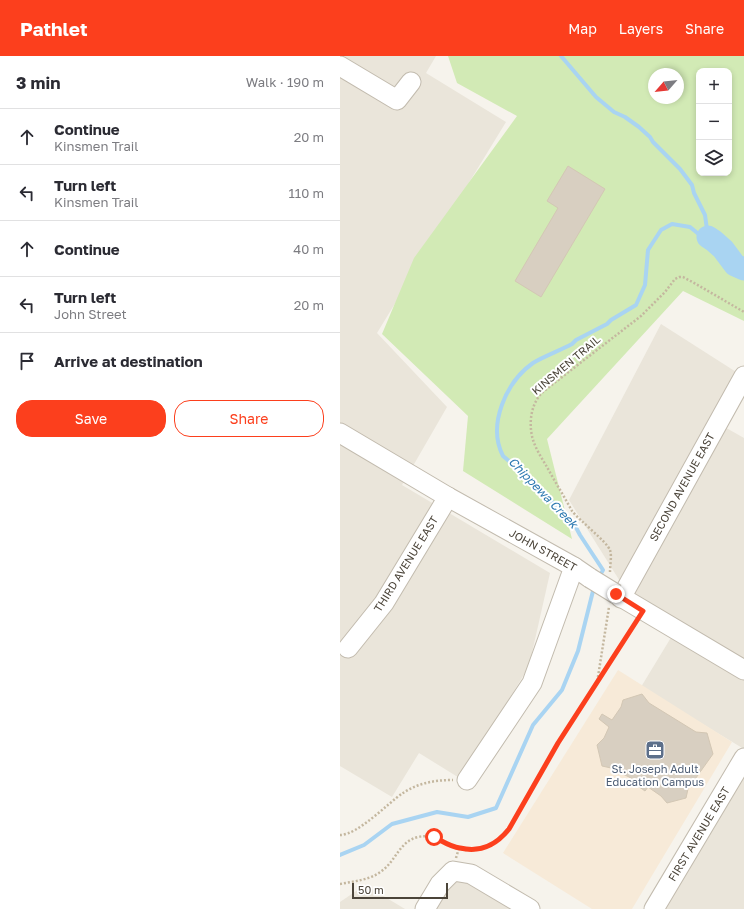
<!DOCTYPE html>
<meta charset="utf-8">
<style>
body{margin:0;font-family:"Golos Text",sans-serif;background:#f2f2f3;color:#2b2b33}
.controls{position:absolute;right:12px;top:12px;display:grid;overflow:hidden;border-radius:8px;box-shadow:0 2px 6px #0003}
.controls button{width:36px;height:36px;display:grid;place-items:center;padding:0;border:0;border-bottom:1px solid #e1e1e2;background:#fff;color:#2b2b33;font:20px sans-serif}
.compass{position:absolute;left:308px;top:12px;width:36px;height:36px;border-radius:50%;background:#fff;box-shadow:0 2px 6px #0003;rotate:242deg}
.scale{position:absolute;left:12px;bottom:10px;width:96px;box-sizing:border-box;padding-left:4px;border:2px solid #4b4439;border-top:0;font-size:11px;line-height:14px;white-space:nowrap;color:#4b4439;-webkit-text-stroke:3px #fff;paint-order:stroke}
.stop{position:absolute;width:12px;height:12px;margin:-9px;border:3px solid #fc3f1d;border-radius:50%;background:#fff}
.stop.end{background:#fc3f1d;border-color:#fff;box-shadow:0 1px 4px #0008}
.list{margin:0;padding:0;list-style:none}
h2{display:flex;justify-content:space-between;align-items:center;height:52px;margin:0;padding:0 16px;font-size:17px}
h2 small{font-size:13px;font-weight:400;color:#7c7c81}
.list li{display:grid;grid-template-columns:26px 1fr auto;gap:12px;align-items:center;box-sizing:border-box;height:56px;padding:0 16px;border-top:1px solid #e1e1e2}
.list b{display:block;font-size:15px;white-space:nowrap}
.list p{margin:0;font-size:13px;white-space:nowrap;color:#7c7c81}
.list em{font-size:13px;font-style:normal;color:#7c7c81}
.actions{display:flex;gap:8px;padding:12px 16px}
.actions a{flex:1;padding:9px 0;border:1px solid #fc3f1d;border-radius:16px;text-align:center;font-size:14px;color:#fc3f1d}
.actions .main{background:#fc3f1d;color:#fff}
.icon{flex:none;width:22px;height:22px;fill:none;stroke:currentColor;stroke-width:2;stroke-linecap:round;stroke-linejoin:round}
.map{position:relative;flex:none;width:404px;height:853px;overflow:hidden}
header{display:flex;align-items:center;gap:24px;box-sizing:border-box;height:56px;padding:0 20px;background:#fc3f1d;color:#fff}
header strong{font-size:19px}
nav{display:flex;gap:22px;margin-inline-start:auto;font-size:14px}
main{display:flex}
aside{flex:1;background:#fff}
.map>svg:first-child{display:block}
</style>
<header>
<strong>Pathlet</strong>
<nav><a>Map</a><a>Layers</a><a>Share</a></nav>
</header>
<main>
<aside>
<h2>3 min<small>Walk · 190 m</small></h2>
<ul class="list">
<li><svg class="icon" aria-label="ahead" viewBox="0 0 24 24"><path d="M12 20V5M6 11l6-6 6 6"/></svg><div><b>Continue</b><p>Kinsmen Trail</p></div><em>20 m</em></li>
<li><svg class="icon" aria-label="left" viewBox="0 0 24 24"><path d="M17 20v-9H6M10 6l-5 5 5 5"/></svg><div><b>Turn left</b><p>Kinsmen Trail</p></div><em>110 m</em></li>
<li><svg class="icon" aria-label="ahead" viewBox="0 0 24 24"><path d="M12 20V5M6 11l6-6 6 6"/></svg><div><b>Continue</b></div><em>40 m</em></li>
<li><svg class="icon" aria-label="left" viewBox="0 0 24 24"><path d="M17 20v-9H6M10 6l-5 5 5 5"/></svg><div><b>Turn left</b><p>John Street</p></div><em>20 m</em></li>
<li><svg class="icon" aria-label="arrive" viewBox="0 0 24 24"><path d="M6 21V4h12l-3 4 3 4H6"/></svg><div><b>Arrive at destination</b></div></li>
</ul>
<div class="actions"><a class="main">Save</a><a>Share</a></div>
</aside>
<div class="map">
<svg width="404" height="853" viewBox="0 0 404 853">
<rect width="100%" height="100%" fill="#f6f3ec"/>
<g fill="#eae5da">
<polygon points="0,0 96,0 86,17 166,66 37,277 107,351 62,429 210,517 189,610 121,723 79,697 52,741 0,710"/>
<polygon points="321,268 404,321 381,369 404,382 404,693 301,631 338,570 288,538 229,444"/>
<polygon points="404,713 404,853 323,853"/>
<polygon points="121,811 186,853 92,853"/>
<polygon points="25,829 65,853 0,853 0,846"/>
</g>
<polygon fill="#f7ead8" points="278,614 392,686 292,853 252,853 163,797"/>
<path fill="#d2eab5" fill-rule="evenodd" d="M108,0h296v265l-61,-30 -136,148 25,100 -109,-68 5,-55 -86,-82 32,-76 103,-142 -60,-33zM359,15h30v102h-30zM314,18h24v24h-24z"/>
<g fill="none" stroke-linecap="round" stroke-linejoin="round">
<g stroke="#a9d4f2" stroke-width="4">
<path d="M221,0l35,41 18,15 11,5 14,10 11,10 3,5 27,27 12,16 2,8 11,22 3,22 -7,-1 -11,-9 -18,-3 -11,6 -13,20 -3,35 -9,20 -25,15 -4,4 -31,16 -4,4c-11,6 -30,13 -39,19 -27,19 -46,62 -30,93l30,25 15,17 25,24 7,13 23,35 -4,7"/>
<polyline points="0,799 24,789 52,768 97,756 128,761 156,752 193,669 222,634 238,595 254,531"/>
</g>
<polyline stroke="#a9d4f2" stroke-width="23" points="368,181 374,185 383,193 395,209 404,213"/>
</g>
<g fill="#d8cfc1" stroke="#d3c7b4">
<polygon points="228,110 265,133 201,241 175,225 218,152 207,145"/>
<polygon points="302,638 309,647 356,676 367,677 373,698 348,733 346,742 327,747 321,740 308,731 305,735 295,728 297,725 271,712 262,710 257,689 264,682 269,671 259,663 262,658 272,664 281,651 283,644"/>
</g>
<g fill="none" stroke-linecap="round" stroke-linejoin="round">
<defs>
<g id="minor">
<polyline points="0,10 57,44 71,26"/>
<polyline points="0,377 108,441 234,511 250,522"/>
<polyline points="276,538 404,614"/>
<polyline points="281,542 404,320"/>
<polyline points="8,592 44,547 108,441"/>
<polyline points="127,724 192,627 234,511"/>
<polyline points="85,853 100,828 113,815 131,818 190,853"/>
<polyline points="314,853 404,702"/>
</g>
</defs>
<use href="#minor" stroke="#c2bbae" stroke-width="21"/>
<g stroke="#c4b79f" stroke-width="2.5" stroke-dasharray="2 2" stroke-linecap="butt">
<path d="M270,516c0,-7 2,-16 0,-22 -3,-8 -31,-30 -38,-39 -8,-15 -17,-29 -25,-44 -5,-8 -11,-18 -14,-27 -5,-17 -2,-38 11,-49l97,-75 24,-24 10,-13 4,-2h4l13,7 48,28"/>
<polyline points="258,625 296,567"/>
<path d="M0,779c18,0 48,-32 63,-42 15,-10 32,-13 50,-13"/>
<polyline points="116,802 119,792"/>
<path d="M0,828c15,-3 31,-4 43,-14 13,-10 17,-29 35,-33 16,-4 26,7 40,11 20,7 39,-3 51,-19l49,-86 39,-60 12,-76"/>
</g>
<use href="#minor" stroke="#fff" stroke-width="19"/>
<defs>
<polyline id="minor-bridge" points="250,522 276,538"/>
</defs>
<use href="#minor-bridge" stroke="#c2bbae" stroke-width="21" stroke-linecap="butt"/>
<use href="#minor-bridge" stroke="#fff" stroke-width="19"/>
</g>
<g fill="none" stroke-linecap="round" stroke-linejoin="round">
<path stroke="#fc3f1d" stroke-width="5" d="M94,781c8,4 17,10 26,11 21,5 36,-3 49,-19l49,-86 85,-132 -27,-17"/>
</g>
<defs>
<symbol id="office-square" viewBox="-11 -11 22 22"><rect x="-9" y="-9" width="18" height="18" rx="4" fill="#5c6f8a" stroke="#fff"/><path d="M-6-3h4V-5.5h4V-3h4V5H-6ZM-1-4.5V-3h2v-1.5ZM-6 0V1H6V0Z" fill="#fff"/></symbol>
</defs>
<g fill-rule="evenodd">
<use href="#office-square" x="304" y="683" width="22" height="22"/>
</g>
<g text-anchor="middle" stroke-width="4" stroke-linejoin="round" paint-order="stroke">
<g font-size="11" fill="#4b4439" stroke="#fff">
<text transform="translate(226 309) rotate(-40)" y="4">KINSMEN TRAIL</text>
<text transform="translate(342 431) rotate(-61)" y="4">SECOND AVENUE EAST</text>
<text transform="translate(203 494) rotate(29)" y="4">JOHN STREET</text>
<text transform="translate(66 508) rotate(-58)" y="4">THIRD AVENUE EAST</text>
<text transform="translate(359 778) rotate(-59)" y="4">FIRST AVENUE EAST</text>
</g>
<g font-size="11" fill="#4e5e75" stroke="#fff">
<text x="315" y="717">St. Joseph Adult<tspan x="315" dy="13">Education Campus</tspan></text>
</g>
<g font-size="12" font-style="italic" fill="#2e7ab2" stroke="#fff">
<text transform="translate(203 437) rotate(46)" y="4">Chippewa Creek</text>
</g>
</g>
</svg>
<div class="controls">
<button>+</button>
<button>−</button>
<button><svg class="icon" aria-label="layers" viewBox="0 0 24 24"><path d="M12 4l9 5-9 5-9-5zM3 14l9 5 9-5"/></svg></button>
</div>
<svg class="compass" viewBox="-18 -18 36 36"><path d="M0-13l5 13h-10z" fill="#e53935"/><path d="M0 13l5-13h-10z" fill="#7c7c81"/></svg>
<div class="scale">50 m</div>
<div class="stop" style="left:94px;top:781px"></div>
<div class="stop end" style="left:276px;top:538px"></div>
</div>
</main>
